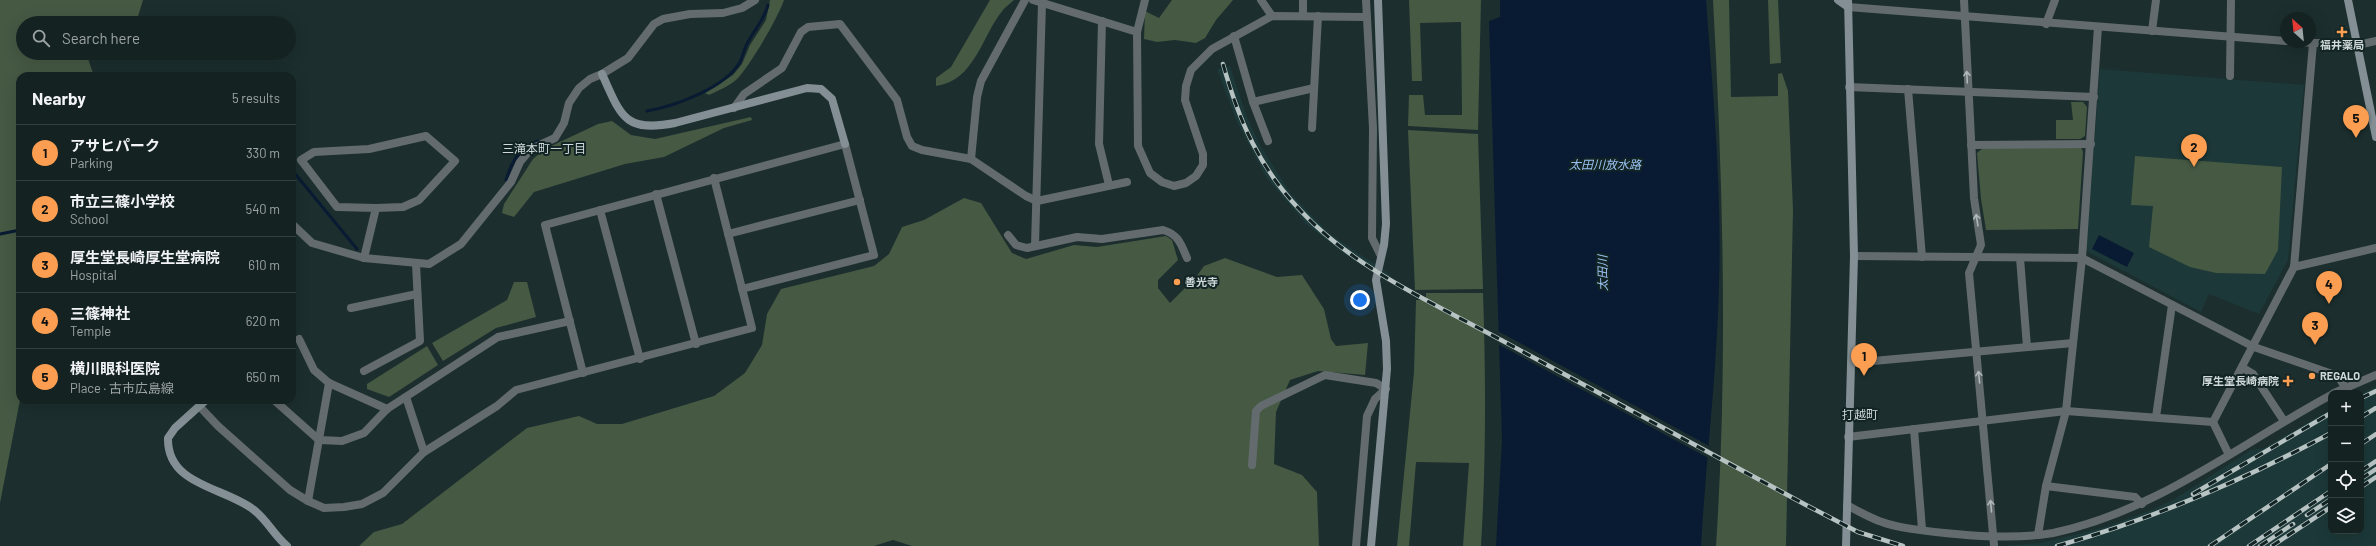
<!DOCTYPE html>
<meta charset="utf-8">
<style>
body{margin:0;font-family:Barlow,"Noto Sans JP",sans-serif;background:#222f2f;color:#f1f3f6}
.controls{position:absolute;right:12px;bottom:12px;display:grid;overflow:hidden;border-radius:8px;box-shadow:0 4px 16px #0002}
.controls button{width:36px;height:36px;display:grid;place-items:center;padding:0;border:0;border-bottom:1px solid #343f40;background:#152222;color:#f1f3f6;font:20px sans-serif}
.compass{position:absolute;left:2280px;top:12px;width:36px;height:36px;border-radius:50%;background:#152222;box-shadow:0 4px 16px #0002;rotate:333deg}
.you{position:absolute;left:1360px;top:300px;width:14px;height:14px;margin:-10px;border:3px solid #fff;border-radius:50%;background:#1a73e8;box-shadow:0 0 0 6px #1a73e833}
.badge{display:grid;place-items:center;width:26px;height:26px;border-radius:50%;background:#fb9e51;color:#111;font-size:13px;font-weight:700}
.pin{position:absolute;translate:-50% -33px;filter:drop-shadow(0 1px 2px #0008)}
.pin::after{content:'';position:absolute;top:21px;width:14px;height:12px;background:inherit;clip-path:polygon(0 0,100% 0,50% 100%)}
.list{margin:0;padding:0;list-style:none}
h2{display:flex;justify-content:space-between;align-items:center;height:52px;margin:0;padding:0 16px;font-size:17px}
h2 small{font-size:13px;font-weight:400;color:#9da4a5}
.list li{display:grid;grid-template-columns:26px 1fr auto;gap:12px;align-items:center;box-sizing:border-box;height:56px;padding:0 16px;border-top:1px solid #343f40}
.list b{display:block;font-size:15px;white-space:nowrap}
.list p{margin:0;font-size:13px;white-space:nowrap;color:#9da4a5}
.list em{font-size:13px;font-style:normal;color:#9da4a5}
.icon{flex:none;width:22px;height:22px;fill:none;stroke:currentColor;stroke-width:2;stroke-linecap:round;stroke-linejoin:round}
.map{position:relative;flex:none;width:2376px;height:546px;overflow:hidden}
.search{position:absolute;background:#152222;box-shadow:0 4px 16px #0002;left:16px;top:16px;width:280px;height:44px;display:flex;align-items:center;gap:10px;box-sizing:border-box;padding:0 14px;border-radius:22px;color:#9da4a5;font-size:15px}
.panel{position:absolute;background:#152222;box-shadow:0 4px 16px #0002;left:16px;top:72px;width:280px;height:332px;border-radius:12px}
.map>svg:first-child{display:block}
</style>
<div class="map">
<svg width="2376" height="546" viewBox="0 0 2376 546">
<rect width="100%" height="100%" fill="#1c2e2e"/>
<g fill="#1c3838">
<polygon points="1230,66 1247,117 1260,145 1291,194 1330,234 1391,275 1389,282 1346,255 1306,224 1266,177 1237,122 1217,69"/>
<polygon points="2100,69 2304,85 2288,260 2259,314 2209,294 2201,312 2088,252 2086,249"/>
<polygon points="2376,386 2376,546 2003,546 2041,543 2105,527 2154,509 2174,499 2251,450 2264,448 2331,409 2331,531 2361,531 2361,394"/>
</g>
<g fill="#455943">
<polygon points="0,0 143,0 136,23 23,23 23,53 86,53 94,76 20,76 20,400 0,503"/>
<path d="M770,0h14c-5,16 -35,68 -48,80 -7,6 -18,11 -27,15l-4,-2 28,-18 9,-11 8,-19 16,-25z"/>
<path d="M990,0h24c-3,3 -8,6 -11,10 -21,25 -28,71 -67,76v-8l15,-11z"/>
<polygon points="1172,0 1233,0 1216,20 1205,38 1196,43 1175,40 1157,42 1144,39 1145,11 1159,18"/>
<polygon points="1409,0 1481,0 1478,130 1408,126 1409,95 1423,95 1425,115 1462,115 1461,22 1420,23 1422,81 1412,81"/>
<path d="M1713,0h16l2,97 47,-1v-22l4,-1 6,18 5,119 -7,336h-70c12,-182 7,-364 -3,-546z"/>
<polygon points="1768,0 1778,0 1781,63 1770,64"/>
<polygon points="2071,102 2083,102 2087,107 2085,136 2080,139 2056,139 2056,120 2073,120"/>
<polygon points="751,117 752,120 724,128 664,157 625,164 534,192 514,217 502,213 504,204 533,159 545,149 598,124 612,121 631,135 655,139"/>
<polygon points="1408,130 1478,134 1483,289 1415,290"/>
<polygon points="2081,147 2083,152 2078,229 1986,230 1981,199 1977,153 1983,148"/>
<polygon points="2135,156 2282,167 2278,250 2265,274 2216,273 2190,267 2149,247 2153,206 2131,205"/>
<polygon points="964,198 981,203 1012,253 1026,259 1074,245 1097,247 1166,236 1172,240 1178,260 1158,280 1158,288 1170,303 1196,277 1204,266 1225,258 1277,277 1302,275 1324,309 1331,339 1336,346 1368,343 1365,375 1318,371 1290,380 1276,412 1274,464 1302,475 1317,492 1319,546 912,546 893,540 874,546 359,546 374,532 402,524 527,428 579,416 597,424 622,424 714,396 745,373 762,345 767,314 781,289 874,266 889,254 902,227 924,220"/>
<polygon points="514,282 527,282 536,317 496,328 443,361 432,343 507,300"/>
<path d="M1426,293h57c3,84 3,169 -2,253h-18l6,-83 -53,-1 -7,84h-12l17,-174 2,-72 10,-1z"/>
<polygon points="427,346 438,365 389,397 367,389 367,384"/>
</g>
<g fill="#081b32">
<path d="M1500,0h206c7,94 16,189 13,284 -2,88 -13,174 -18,262h-205l6,-106 -13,-419 11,-4z"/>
<polygon points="2099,235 2134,253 2127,267 2092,249"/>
</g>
<polygon fill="#1c2e2e" points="1496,330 1711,447 1710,459 1496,343"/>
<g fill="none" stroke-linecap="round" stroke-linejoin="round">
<g stroke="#081b32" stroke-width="3">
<path d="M647,111c28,-5 78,-23 93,-49 3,-6 4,-13 8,-20 7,-13 16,-22 20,-37"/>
<polyline points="292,170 357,249"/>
<path d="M506,180c6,-19 13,-32 32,-39"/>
<polyline points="0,234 20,230"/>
</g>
<g stroke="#636b6e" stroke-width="8">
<polyline points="1033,0 1137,32"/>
<polyline points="1145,0 1137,32 1138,146 1150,173 1162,182 1174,186 1186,183 1196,176 1203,165 1203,154 1185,100 1186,86 1191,70 1212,49 1272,16 1367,17"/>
<polyline points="1261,0 1272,16"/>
<polyline points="1366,0 1373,128 1372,238 1381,256"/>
<polyline points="1964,0 1974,198 1981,245 1969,273 1994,545"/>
<polyline points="1848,7 2286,41"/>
<polyline points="1303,16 1303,0"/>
<polyline points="1102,21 1099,144 1109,185"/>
<polyline points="2046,24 2055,0"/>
<polyline points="2152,31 2156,0"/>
<polyline points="1234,36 1253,102 1314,88"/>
<polyline points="2296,42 2358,45 2376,41"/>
<polyline points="2230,76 2231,0"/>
<polyline points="1849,87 2094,97"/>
<polyline points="1908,89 1922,257"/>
<polyline points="1253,102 1268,141"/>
<polyline points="734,108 744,94 782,68 801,32 808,27 840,24 897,100 907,137 912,146 922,150 971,159 1026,196 1037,201 1127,182"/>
<polyline points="1312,128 1318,16"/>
<polyline points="1971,145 2091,144"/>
<polyline points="971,159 977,97 981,81 1025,0"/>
<polyline points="656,194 696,344"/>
<polyline points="600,210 640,359"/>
<polyline points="292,224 312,243 364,258 429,264 461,244 511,182 520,162 531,149 555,138 564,123 569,103 579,88 590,79 602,74 628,58 654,24 663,19 690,14 723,13 742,8 755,0"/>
<polyline points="728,234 860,200"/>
<path d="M1008,235l8,10 11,3 50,-11 25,2 61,-9c15,4 18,14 24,28"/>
<polyline points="1035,245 1042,3"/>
<polyline points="1854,256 2082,258 2254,347 2338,376 2345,387"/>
<polyline points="364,258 376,208 337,207 301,160 314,152 369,149 426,136 455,161 419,200 403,207 376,208"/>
<polyline points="2020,258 2027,347"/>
<polyline points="2294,267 2376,248"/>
<polyline points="351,308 417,294"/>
<polyline points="299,339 314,370 329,383 387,409"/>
<polyline points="1851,363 2073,343"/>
<polyline points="2243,368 2253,374 2284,421"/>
<polyline points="364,371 420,341 416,264"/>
<polyline points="583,373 545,225 845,144 874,255 742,289"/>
<polyline points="2334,393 2376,375"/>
<polyline points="406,397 424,452"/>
<polyline points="274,400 319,440 342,441 364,433 387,409 498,337 570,321"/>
<polyline points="200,407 218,426 290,490 308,501 324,508 344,507 362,504 383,493 424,452 497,406 516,390 752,328 714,178"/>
<polyline points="2156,417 2172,305"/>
<polyline points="1914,429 1922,529"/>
<polyline points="1848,437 2066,411 2213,422"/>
<polyline points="2229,455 2213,422 2294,267 2313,43"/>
<polyline points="1252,465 1256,411 1261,406 1325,375 1376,383 1386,389 1375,399 1367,416 1356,546"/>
<polyline points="2046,486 2135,497 2142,504"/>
<polyline points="308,501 329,383"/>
<path d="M1847,505c11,6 23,13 35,17 21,8 61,11 84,13 28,2 59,3 87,-2 104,-22 187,-89 278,-138"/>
<polyline points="2038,535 2046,486 2066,411 2082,258 2098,27"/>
</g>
<g stroke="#838f94" stroke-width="8">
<polyline points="1838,0 1848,7"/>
<polyline points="2348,0 2376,137"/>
<path d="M602,74c19,41 21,59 73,49l132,-35 14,1 11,10 13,45"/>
<path d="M206,400l-31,28 -7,10c-1,48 57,49 86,72 13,10 20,25 33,36"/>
<polyline points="1371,546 1387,369 1386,341 1376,280 1384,245 1386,224 1378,0"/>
<polyline points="1846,546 1854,256 1848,0"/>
</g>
<defs>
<g id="rail">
<path d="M1223,64c16,57 36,103 77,146 53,58 135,94 203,131 101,55 202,110 303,164l52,27 45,14"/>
<polyline points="2361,398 2376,391"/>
<polyline points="2361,417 2376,408"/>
<polyline points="2361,444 2376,434"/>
<polyline points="2361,471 2376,461"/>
<polyline points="2361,479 2376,469"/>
<polyline points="2361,487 2376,477"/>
<polyline points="2193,494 2331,413"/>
<polyline points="2307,515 2331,499"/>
<path d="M2057,546c96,-27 187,-66 274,-113"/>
<polyline points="2210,546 2331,464"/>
<polyline points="2249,546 2331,491"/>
<polyline points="2260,546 2293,524"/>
<polyline points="2272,546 2331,507"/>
</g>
</defs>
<use href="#rail" stroke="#b7c3c3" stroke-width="4.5"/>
<use href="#rail" stroke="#122424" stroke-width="3" stroke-dasharray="9" stroke-linecap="butt"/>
</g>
<defs><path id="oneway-shaft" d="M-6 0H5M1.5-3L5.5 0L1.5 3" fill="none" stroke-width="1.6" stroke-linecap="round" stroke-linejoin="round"/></defs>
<g stroke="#afb8ba">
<use href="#oneway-shaft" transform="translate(1967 77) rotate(-93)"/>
<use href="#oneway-shaft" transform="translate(1977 220) rotate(-99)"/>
<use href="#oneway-shaft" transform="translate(1979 377) rotate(-96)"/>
<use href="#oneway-shaft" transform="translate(1991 506) rotate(-95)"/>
</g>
<g fill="#fb9e51" stroke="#122424" stroke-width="1.5">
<path d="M2340 26h4v4h4v4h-4v4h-4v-4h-4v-4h4z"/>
<circle cx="1177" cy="282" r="4"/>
<circle cx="2312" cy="376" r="4"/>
<path d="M2286 375h4v4h4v4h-4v4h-4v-4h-4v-4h4z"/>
</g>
<g text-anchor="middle" stroke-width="4" stroke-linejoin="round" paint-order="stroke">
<g font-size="11" font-weight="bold" fill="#cfd9da" stroke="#122424" text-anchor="start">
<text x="2342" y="49" text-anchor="middle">福井薬局</text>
<text x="1185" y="286">善光寺</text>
<text x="2320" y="380">REGALO</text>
<text x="2279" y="385" text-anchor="end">厚生堂長崎病院</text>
</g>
<g font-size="12" fill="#cfd9da" stroke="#122424">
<text x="544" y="153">三滝本町一丁目</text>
<text x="1860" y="419">打越町</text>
</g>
<g font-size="12" font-style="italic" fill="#9ac1f2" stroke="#122424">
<text x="1605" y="169">太田川放水路</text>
<text transform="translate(1603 273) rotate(-91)" y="4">太田川</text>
</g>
</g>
</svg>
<div class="controls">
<button>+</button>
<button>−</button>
<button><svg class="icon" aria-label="locate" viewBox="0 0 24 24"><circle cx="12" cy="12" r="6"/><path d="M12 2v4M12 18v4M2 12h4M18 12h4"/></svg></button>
<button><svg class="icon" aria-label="layers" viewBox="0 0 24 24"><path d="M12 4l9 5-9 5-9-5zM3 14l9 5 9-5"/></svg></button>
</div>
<svg class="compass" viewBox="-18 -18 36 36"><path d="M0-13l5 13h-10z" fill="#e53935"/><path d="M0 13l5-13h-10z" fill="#9da4a5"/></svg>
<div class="you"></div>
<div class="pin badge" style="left:1864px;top:376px">1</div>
<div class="pin badge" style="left:2194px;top:167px">2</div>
<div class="pin badge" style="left:2315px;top:345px">3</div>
<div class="pin badge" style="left:2329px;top:304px">4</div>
<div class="pin badge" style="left:2356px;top:138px">5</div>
<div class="search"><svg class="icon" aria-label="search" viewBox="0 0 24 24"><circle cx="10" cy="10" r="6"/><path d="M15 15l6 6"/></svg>Search here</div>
<section class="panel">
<h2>Nearby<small>5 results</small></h2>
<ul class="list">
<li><span class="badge">1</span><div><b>アサヒパーク</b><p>Parking</p></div><em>330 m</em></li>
<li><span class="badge">2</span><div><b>市立三篠小学校</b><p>School</p></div><em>540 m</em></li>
<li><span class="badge">3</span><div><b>厚生堂長崎厚生堂病院</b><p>Hospital</p></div><em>610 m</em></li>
<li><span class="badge">4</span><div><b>三篠神社</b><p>Temple</p></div><em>620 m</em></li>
<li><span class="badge">5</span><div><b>横川眼科医院</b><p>Place · 古市広島線</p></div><em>650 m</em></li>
</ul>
</section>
</div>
